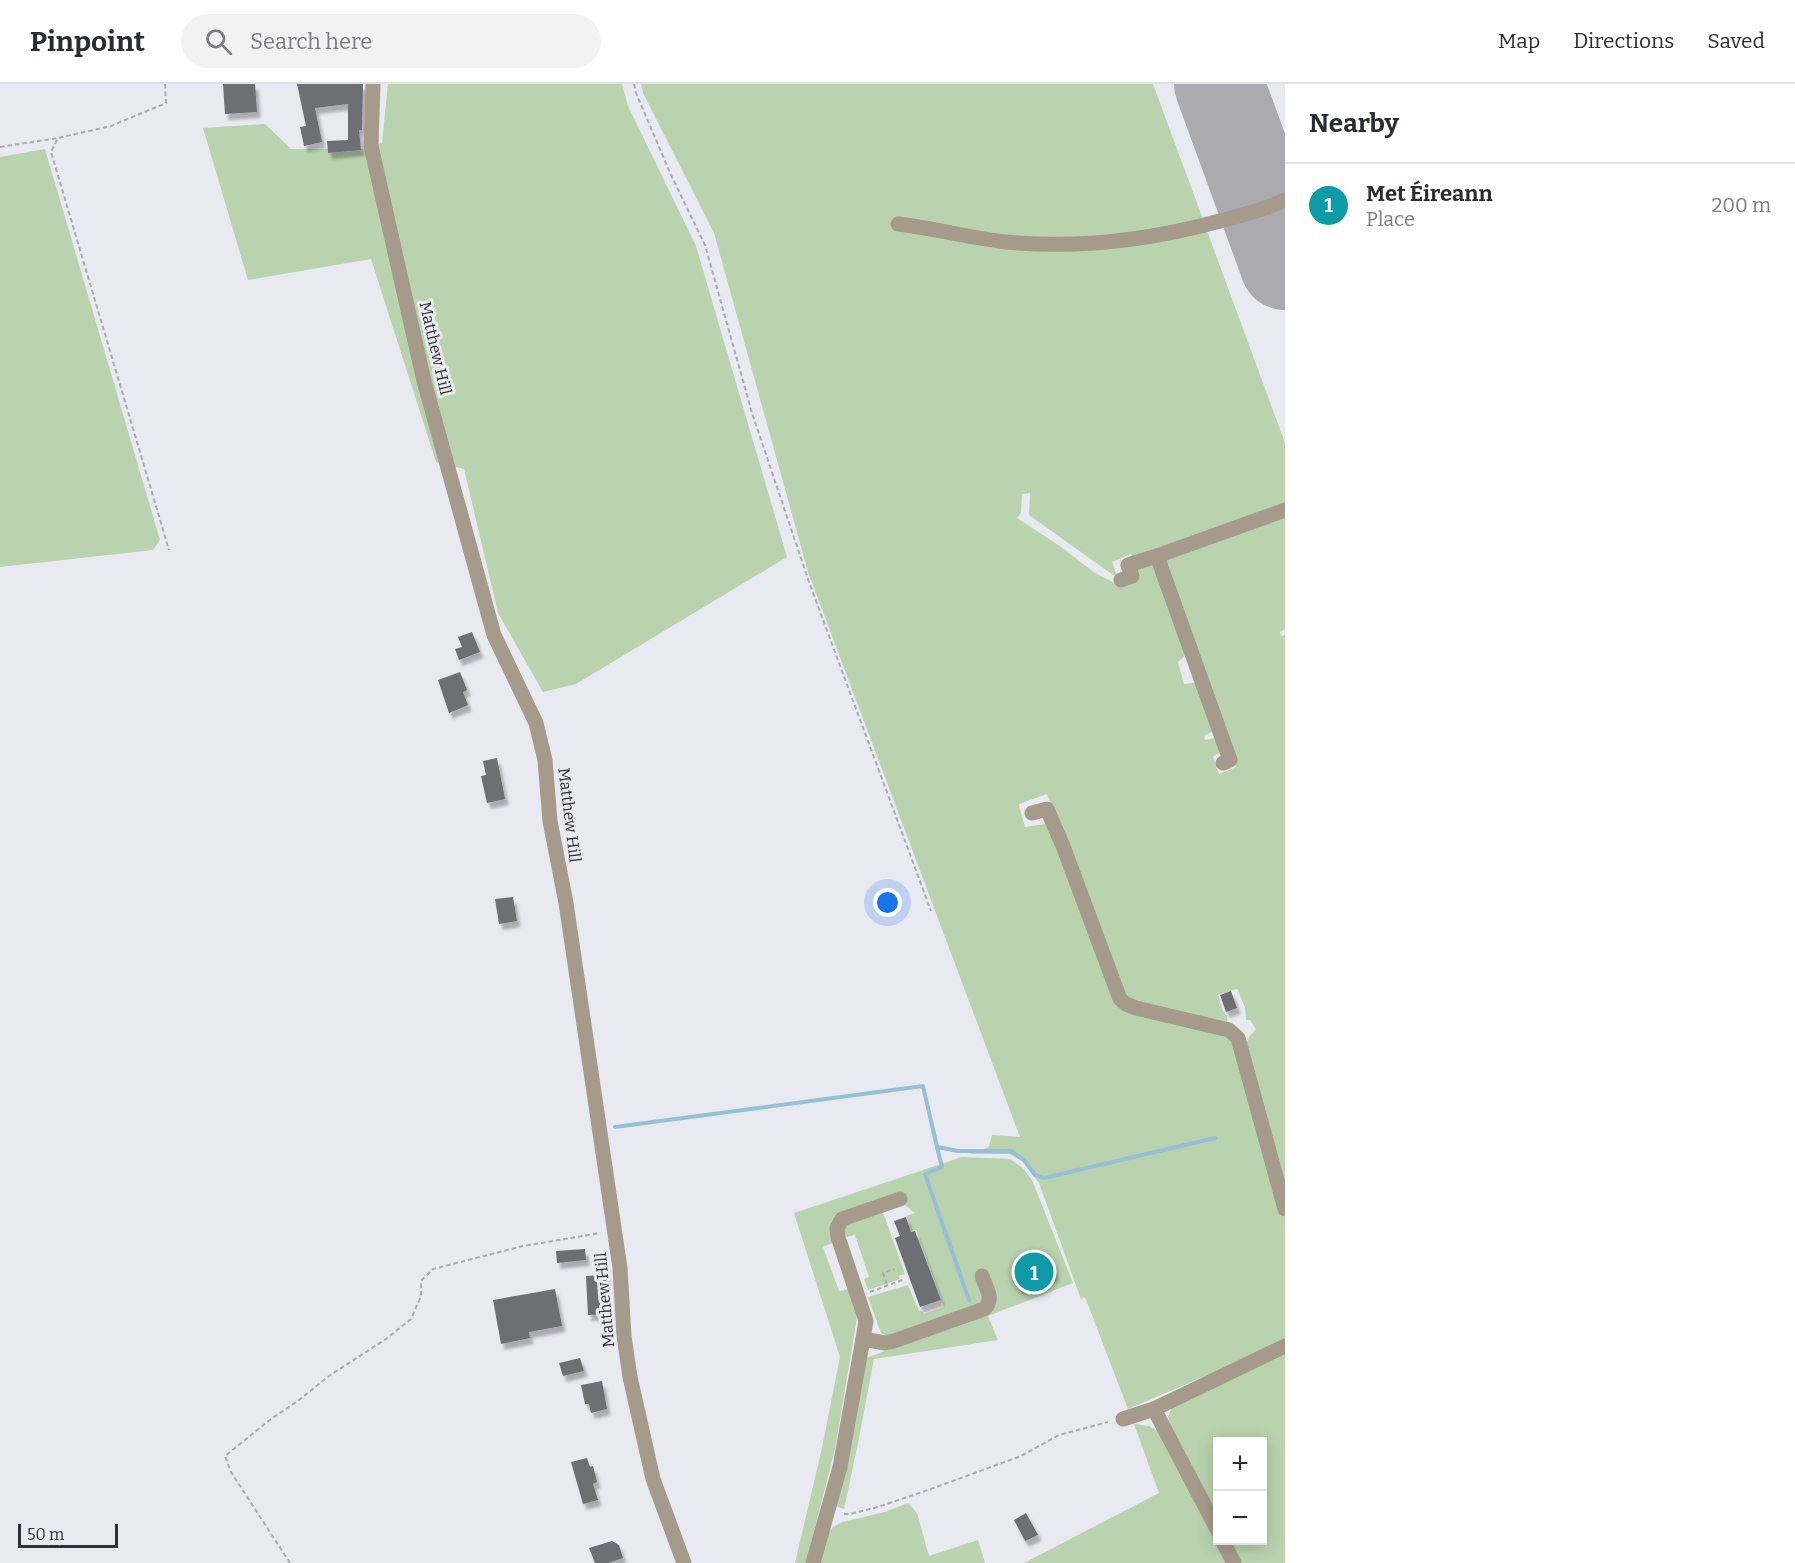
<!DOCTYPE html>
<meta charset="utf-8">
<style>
body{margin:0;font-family:Bitter,serif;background:#f2f2f3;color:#2b2b33}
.controls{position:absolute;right:18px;bottom:18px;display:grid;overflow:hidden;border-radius:0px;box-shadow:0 3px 15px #0003}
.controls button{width:54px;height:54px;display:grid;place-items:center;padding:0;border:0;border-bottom:2px solid #e1e1e2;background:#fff;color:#2b2b33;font:30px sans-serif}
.scale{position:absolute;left:18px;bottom:15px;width:100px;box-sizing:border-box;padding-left:6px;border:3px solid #303033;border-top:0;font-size:16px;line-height:21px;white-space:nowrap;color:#303033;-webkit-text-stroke:4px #e9e9f1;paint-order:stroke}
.you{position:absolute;left:888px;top:819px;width:21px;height:21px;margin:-15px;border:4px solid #fff;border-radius:50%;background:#1a73e8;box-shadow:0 0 0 9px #1a73e833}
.badge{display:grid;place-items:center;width:39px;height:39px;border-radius:50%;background:#be3f8a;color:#fff;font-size:20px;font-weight:700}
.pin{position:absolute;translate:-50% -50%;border:3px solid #fff;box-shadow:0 2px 6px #0006}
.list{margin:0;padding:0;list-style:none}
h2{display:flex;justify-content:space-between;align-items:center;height:78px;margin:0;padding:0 24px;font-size:26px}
h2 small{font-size:20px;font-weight:400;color:#7c7c81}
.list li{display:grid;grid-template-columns:39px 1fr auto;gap:18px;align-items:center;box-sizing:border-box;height:84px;padding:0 24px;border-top:2px solid #e1e1e2}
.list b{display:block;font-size:22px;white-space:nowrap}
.list p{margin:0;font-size:20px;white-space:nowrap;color:#7c7c81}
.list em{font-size:20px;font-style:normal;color:#7c7c81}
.icon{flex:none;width:33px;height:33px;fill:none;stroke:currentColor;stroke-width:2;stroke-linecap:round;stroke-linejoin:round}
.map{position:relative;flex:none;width:1285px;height:1479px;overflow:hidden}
header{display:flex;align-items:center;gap:36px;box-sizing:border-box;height:84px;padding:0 30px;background:#fff;border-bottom:2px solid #e1e1e2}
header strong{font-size:28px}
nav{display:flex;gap:33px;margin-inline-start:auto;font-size:21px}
.search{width:420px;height:54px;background:#f2f2f3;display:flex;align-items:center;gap:15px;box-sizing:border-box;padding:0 21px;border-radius:33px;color:#7c7c81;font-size:22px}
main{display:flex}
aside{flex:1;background:#fff}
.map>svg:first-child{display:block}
</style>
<header>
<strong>Pinpoint</strong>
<div class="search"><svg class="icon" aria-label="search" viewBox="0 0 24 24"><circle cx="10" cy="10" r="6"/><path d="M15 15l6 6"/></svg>Search here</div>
<nav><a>Map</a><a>Directions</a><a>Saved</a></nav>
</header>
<main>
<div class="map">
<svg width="1285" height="1479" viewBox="0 0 1285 1479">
<defs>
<filter id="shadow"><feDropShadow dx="3.5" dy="6" stdDeviation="1.5" flood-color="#0004"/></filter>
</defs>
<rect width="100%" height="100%" fill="#e9e9f1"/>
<g fill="#bad3af">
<polygon points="388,0 622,0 628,22 696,162 787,473 576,600 543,608 498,529 464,385 436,378 371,175 248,196 203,44 265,40 291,65 366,65 382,59"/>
<path d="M641,0h512l51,138c-49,12 -99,22 -150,20 -47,-1 -94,-9 -140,-19l-2,5c103,26 191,23 294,0l79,215v62l-116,42 -36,11 -2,-4 -19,8 5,14 -4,-1 -84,-60 1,-22 -8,1 -1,19 -4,5 44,29 34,26 23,12 20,-6 -3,-11 13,-5 10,7 31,82 -11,10 6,22 15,-2 18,48 -12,5 -1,3 1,2 15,-3c3,11 3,14 -7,20l6,17 17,-7 -72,-198 -1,-6 6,-7 116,-43v116l-5,3 1,4 4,-1v565l-40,-152 4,-11 7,-8 -6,-9h-4l-1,-13 -8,-18 -19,6 5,16 4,5v9l-87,-21 -15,-7 -7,-12 -16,-43 -55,-148 -28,10v2l6,21 20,-3 6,5 3,6 62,167 12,8 97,23 5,3 4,5 11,29 40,149v123l-157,67 -43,-112 -4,2 -42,-116 -17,-22 -13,-7h-40l20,-7 3,-12 28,2 -212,-565 -94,-339 -71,-140z"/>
<polygon points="45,65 160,456 153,466 0,483 0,73"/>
<polygon points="962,1073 1010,1075 1023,1084 1032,1096 1073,1199 988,1232 998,1256 874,1275 857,1364 844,1425 838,1423 836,1418 866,1274 896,1263 887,1252 881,1249 868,1213 908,1201 919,1227 922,1227 924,1230 944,1223 916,1146 911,1147 906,1132 915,1129 902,1119 839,1130 835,1158 823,1163 839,1207 848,1205 857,1229 856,1240 835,1365 806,1479 795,1479 822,1364 840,1273 794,1129"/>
<polygon points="881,1128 884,1131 905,1190 899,1192 900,1195 868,1206 864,1195 869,1193 855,1151 843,1154 842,1149 848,1139"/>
<polygon points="1285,1266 1285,1479 1240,1479 1228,1457 1262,1456 1262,1358 1218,1358 1217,1436 1172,1348 1168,1333 1172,1323"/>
<polygon points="1134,1340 1149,1342 1161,1349 1228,1479 1024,1479 1159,1409"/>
<polygon points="908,1419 917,1429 929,1472 978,1456 985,1479 820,1479 827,1451 833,1443 842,1438 885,1428"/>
</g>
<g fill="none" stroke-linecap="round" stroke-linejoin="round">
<g stroke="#94c0d8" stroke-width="4">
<polyline points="615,1043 923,1002 937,1063"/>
<polyline points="969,1216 925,1090 942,1083 937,1063 958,1067 1011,1067 1024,1076 1035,1091 1044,1094 1215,1054"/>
</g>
<polyline stroke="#aaaab0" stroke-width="90" points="1219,0 1285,181"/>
</g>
<g fill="#6e6e75" filter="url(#shadow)">
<polygon points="223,0 255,0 257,28 225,30"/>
<polygon points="297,0 363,0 362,46 359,46 361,66 328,69 327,57 348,56 348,20 315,24 322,58 304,62 300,43 306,42"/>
<polygon points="472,548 480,568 459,576 455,565 462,563 458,553"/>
<polygon points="460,588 467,606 463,608 468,621 449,629 438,596"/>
<polygon points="497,674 505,715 487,719 481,692 486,691 483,677"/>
<polygon points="513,813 517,837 499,840 495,815"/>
<polygon points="1231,907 1237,924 1226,928 1220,911"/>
<polygon points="906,1133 911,1148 915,1147 941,1216 920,1223 895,1154 900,1152 894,1137"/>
<polygon points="585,1165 586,1176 557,1179 556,1167"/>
<polygon points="1048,1172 1055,1191 1019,1204 1013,1185"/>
<polygon points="607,1191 609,1230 588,1231 586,1192"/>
<polygon points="555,1205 562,1242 529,1248 530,1254 501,1260 493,1216"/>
<polygon points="580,1274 584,1287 563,1292 559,1279"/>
<polygon points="602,1297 607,1325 591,1329 589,1320 585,1320 581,1301"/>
<polygon points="587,1374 590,1383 593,1382 597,1398 593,1400 598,1416 583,1420 571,1378"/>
<polygon points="1026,1429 1038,1451 1025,1457 1014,1436"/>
<polygon points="612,1457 619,1461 623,1474 608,1479 595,1479 589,1464"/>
</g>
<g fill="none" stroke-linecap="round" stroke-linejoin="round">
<g stroke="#a9a9af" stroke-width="2" stroke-dasharray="4.5 3" stroke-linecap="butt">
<polyline points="165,0 166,19 111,42 58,54 51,68 169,466"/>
<polyline points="634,0 636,9 671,91 705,161 752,329 809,498 931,827"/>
<polyline points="0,63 58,54"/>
<polyline points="887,1200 883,1189 894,1185"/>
<polyline points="870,1208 905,1195"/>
<polyline points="844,1430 850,1430 878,1423 928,1406 1021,1372 1059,1351 1108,1338"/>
<polyline points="290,1479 231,1388 225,1372 271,1335 299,1316 329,1292 386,1255 411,1235 421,1212 421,1197 433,1185 523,1162 600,1149"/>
</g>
<g stroke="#a69b8b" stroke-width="15">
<polyline points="373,0 371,62 424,297 494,551 536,639 545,676 550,737 566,819 620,1184 624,1252 630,1293 653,1395 684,1479"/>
<path d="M898,140c36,4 72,14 108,18 72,7 144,-2 214,-21 22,-6 44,-11 65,-21"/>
<polyline points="1157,472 1285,426"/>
<polyline points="1121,496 1132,492 1128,481 1157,472 1230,676 1223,679"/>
<polyline points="1032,729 1047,725 1063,762 1120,915 1126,920 1136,924 1229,946 1238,954 1285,1125"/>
<path d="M900,1115l-58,20 -5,9 1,9 28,84 -3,18 22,4 9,-2 90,-32c11,-9 2,-21 -2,-33"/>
<polyline points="1154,1325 1218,1447"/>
<polyline points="1123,1335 1154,1325 1285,1262"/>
<polyline points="1222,1456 1234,1479"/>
<polyline points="813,1479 840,1383 863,1255"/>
</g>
</g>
<g text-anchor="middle" stroke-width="6" stroke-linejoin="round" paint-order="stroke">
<g font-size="16" fill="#303033" stroke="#e9e9f1">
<text transform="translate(436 264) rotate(77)" y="6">Matthew Hill</text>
<text transform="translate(570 731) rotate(83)" y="6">Matthew Hill</text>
<text transform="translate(604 1216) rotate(-95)" y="6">Matthew Hill</text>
</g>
</g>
</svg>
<div class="controls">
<button>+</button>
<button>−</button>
</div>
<div class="scale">50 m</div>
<div class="you"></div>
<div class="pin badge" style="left:1034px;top:1188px;background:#0f9aa8">1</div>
</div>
<aside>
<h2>Nearby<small></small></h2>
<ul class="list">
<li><span class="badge" style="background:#0f9aa8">1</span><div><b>Met Éireann</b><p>Place</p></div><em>200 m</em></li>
</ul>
</aside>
</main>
